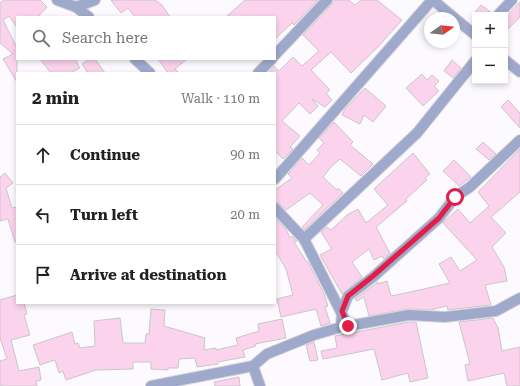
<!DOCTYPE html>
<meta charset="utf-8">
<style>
body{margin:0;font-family:"Roboto Serif",serif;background:#f6f6f6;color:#222}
.controls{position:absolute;right:12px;top:12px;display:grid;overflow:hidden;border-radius:0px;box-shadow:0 2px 6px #0003}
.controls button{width:36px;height:36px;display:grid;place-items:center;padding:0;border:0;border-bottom:1px solid #e0e0e0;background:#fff;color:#222;font:20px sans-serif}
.compass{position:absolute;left:424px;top:12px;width:36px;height:36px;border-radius:50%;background:#fff;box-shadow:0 2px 6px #0003;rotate:76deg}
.stop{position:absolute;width:12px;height:12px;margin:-9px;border:3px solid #e11d48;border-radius:50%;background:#fff}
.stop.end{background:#e11d48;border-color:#fff;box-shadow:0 1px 4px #0008}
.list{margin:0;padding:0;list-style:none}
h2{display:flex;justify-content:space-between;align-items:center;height:52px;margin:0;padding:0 16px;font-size:17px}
h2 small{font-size:13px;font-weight:400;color:#767676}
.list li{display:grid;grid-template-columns:26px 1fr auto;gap:12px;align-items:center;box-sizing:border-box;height:60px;padding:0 16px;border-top:1px solid #e0e0e0}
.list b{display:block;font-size:15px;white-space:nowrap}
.list em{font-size:13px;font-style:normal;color:#767676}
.icon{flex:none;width:22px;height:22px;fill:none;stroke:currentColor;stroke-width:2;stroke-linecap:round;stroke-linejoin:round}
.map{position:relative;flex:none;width:520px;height:386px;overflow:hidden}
.search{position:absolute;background:#fff;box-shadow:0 2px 6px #0003;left:16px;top:16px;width:260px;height:44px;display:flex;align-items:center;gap:10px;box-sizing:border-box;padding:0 14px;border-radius:0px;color:#767676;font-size:15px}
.panel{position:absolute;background:#fff;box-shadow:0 2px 6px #0003;left:16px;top:72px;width:260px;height:232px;border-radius:0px}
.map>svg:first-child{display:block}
</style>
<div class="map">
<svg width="520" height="386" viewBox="0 0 520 386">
<rect width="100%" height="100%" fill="#fcfaff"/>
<g fill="#fbd3ec" stroke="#cbc6c9">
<polygon points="4,0 40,0 47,7 38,17 17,17 17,27 9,16 3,20 17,48 17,82 3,59 13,54 0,43 0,3"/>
<polygon points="111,0 155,0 162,5 170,17 135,17 128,8 121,13"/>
<polygon points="245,0 318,0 294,25 292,23 275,39 275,17 226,17"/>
<polygon points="333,0 349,0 355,5 361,0 377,0 402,20 378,47 351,73 331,52 311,70 330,90 326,93 332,100 325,107 312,99 318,106 310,114 299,103 282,121 300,136 290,147 293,149 283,159 275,151 275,75 277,73 268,73 274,66 279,71 293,57 302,66 319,51 303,35 332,4"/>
<polygon points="520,2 520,17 505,32 505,18"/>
<polygon points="481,5 492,13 492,15 473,15"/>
<polygon points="40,59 75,59 80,68 70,73 51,73"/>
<polygon points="89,59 95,59 105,73 88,73 82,64"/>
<polygon points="158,59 187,59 175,69 179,73 168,73"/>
<polygon points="452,60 461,68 453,78 444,71"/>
<polygon points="422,74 427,80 432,75 439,81 434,86 439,91 423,106 406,88"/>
<polygon points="365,88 386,106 373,122 364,115 360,124 342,115 345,109"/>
<polygon points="508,100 520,113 520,128 501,107"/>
<polygon points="334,122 353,142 350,145 373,164 361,176 340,159 332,166 323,177 337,190 338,188 343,193 304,230 302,227 323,205 310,193 286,210 279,203 275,202 275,190 292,178 288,174 302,158 309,165 320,153 317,150 324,143 319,138"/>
<polygon points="483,142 496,154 489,160 476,149"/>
<polygon points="520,149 520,192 491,217 506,233 492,247 504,267 507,281 485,285 491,305 448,310 447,306 430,310 408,309 369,316 364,297 357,301 355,299 378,282 378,284 387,281 391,296 410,292 450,283 439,264 451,257 460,271 477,260 443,223 458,209 470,223 489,206 478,192"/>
<polygon points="413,153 430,174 425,178 427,180 406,199 407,201 376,227 390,253 384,259 382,256 374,260 369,249 352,262 362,277 342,294 320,255 332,249 321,232 327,227 331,230 347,215 358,209 366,223 388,205 374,189"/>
<polygon points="454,160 471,177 459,186 443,171"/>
<polygon points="5,173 13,183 6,188 12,208 17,207 17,242 15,242 8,219 0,221 0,177"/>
<polygon points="275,218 286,229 290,238 292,236 297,241 294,242 307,262 308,262 324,294 328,306 325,307 330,323 321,326 316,309 281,317 277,299 293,295 286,269 275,250"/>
<polygon points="17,295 17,303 24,303 27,314 24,315 30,335 11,340 19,371 39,367 41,380 36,381 37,386 1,386 0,382 0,361 7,359 0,338 0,300"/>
<polygon points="151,309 165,310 164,326 205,338 204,350 216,348 216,350 238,345 236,338 259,331 258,324 282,319 286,338 255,344 256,346 243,350 245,357 218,362 218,364 197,367 195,358 179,359 178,368 168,368 168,370 151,369 151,362 133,362 133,369 96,370 66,380 63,371 59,373 55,360 40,365 33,345 72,332 75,344 78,343 80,348 95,346 94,321 120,318 123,343 145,343 146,334 149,334"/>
<polygon points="493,318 498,328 502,351 520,347 520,386 507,386 504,373 468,381 465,365 470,364 459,322"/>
<polygon points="409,322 416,322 428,378 410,382 408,373 382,380 374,349 323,359 321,351 337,348 335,336"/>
<polygon points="314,342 318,360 310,361 306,345"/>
<polygon points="239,377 240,386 215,386 214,382"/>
</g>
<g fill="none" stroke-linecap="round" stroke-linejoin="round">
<defs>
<g id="minor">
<polyline points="57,0 76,7 95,0"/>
<polyline points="433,0 475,35"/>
<polyline points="76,7 89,17"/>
<polyline points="498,15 512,0"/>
<polyline points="275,55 327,0"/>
<polyline points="135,59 150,73"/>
<polyline points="505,60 520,72"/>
<polyline points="258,73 272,59"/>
<polyline points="275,179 432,0"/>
<polyline points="275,208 304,239 348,326 409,315 445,317 496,311 520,298"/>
<polyline points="304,239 417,133 475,61"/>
<polyline points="253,366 260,386"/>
<polyline points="151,386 253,366 267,354 314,335 341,327 342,311 348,296 373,277 439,218 455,197 470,187 520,140"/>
</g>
</defs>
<use href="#minor" stroke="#d8d6da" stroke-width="12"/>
<use href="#minor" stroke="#9fa9cc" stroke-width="10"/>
</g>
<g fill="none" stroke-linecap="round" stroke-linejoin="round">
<polyline stroke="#e11d48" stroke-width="5" points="348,326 342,311 348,296 373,276 439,218 455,197"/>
</g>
</svg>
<div class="controls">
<button>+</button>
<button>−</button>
</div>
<svg class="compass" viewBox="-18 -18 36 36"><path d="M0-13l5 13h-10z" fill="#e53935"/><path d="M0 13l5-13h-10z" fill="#767676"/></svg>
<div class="stop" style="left:455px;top:197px"></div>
<div class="stop end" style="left:348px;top:326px"></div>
<div class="search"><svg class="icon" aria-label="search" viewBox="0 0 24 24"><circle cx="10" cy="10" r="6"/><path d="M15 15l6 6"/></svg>Search here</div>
<section class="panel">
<h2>2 min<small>Walk · 110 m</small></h2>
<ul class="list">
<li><svg class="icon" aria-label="ahead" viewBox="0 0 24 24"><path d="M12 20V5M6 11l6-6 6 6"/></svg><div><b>Continue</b></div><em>90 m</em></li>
<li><svg class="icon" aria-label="left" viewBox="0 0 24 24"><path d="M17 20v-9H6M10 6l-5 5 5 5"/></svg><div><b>Turn left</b></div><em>20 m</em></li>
<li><svg class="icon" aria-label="arrive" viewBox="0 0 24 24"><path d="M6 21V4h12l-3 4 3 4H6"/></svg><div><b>Arrive at destination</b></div></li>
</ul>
</section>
</div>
